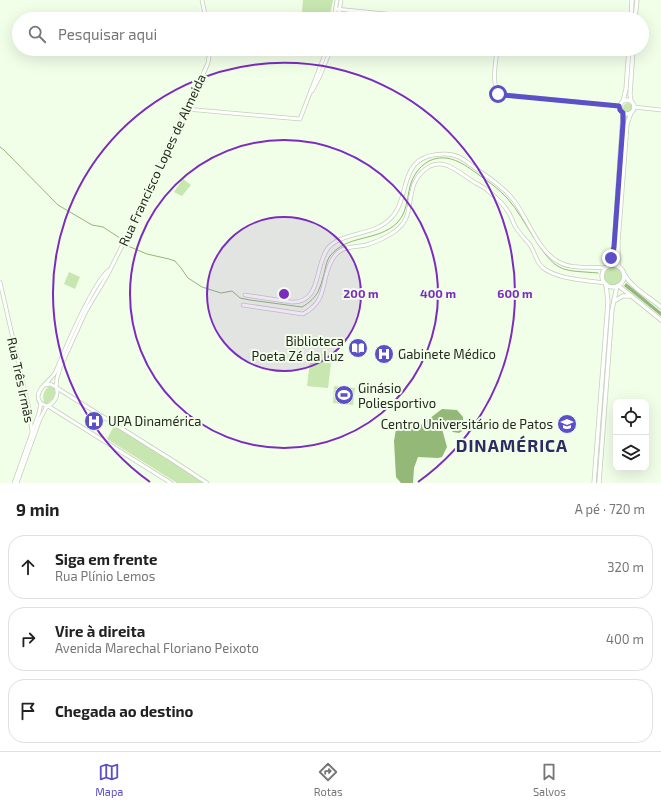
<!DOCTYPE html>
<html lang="pt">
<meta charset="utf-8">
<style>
body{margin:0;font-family:"Exo 2",sans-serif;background:#f6f6f6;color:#222}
.controls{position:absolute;right:12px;bottom:12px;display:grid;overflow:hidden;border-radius:8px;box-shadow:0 4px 16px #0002}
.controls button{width:36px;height:36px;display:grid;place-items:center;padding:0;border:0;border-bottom:1px solid #e0e0e0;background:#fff;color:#222;font:20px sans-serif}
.stop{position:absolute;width:12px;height:12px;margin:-9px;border:3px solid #5b50c8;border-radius:50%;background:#fff}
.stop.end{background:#5b50c8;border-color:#fff;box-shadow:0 1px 4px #0008}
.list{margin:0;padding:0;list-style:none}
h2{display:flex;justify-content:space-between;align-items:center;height:52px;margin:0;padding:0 16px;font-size:17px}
h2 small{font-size:13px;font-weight:400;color:#767676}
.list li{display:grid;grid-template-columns:26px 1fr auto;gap:12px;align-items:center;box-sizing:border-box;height:64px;margin:0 8px 8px;padding:0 8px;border:1px solid #e0e0e0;border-radius:16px}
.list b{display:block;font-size:15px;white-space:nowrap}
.list p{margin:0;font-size:13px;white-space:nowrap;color:#767676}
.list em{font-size:13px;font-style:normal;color:#767676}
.icon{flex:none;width:22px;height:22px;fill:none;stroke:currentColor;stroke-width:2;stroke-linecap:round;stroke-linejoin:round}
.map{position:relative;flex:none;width:661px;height:483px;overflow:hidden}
.search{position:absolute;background:#fff;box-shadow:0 4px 16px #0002;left:12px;right:12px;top:12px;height:44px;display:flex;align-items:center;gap:10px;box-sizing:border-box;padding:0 14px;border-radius:22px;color:#767676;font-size:15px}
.sheet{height:268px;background:#fff}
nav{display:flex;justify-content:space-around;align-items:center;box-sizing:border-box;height:56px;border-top:1px solid #e0e0e0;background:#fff;font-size:11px;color:#767676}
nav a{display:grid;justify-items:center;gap:2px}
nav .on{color:#5b50c8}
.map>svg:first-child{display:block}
</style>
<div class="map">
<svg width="661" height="483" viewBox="0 0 661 483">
<rect width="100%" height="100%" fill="#f1fee8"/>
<g fill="#c7e6b0">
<polygon points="303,0 333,0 329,19 311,19 311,15 302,12"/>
<circle cx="628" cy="108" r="5"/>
<polygon points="624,114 630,114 628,120 618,265 615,264 609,265 612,259"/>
<polygon points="183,179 191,185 182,196 174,192"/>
<circle cx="613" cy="276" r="11"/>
<polygon points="69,272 80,277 75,289 64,284"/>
<polygon points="311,353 332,355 328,388 307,386"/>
<path d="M51,385l3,1c3,9 0,14 -8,18l-2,-2c-2,-7 0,-13 7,-17z"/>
<polygon points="334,386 355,388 353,405 333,403"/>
<polygon points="114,426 205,483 177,483 107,439"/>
</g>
<g fill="#94b878">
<polygon points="626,283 661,312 661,316 624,286"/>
<polygon points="442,409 457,410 463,417 464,430 459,433 453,432 446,425 442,429 447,447 442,457 438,458 418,457 414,468 413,483 401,483 396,477 394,441 396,429 402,427 417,428"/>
</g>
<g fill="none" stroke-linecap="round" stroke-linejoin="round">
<g stroke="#94b878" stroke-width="1">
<polyline points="0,147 4,150 58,205 92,225 103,227 123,240"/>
<path d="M125,243l3,3 19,8 22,5 6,2 6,7 7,10 14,9 19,6 11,-2 8,7 10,2 52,7c17,-10 18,-19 23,-37 1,-5 2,-10 5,-14 17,-22 47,-14 67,-33 14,-14 8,-35 19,-50 3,-5 8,-9 13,-12 19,-9 35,3 50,14 10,7 20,14 28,23 11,12 18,26 27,40"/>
<path d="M538,244c20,30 26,26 60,29"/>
</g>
<defs>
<g id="tertiary">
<polyline points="336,9 435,19"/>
<polyline points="334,19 337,0"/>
<polyline points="338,19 341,0"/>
<path d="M497,49c-1,12 -6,36 2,45l120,12"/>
<polyline points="312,91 319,78 331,49"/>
<polyline points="186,109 300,119 327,49"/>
<polyline points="0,282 29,409 32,432"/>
<path d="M245,295l46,7c31,2 23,-36 37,-54 13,-16 46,-12 62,-29 23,-22 5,-65 55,-65 13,0 19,6 29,13 15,11 30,20 41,35 13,18 23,48 42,59 14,9 32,5 48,7"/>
<path d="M243,305l60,9c26,-14 17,-33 29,-54 8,-15 20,-12 34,-15 10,-3 19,-7 28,-13 19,-13 13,-29 20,-48 3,-7 7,-12 13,-16 15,-10 28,1 41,10 5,4 12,7 18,11 7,6 16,13 21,21 4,5 5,10 8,16 4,7 10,13 15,19 6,9 6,19 16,25 17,10 40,10 59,13"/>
</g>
<g id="secondary">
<polyline points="202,0 206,19"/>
<polyline points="634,107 661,110"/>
<path d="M45,385l5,-1 6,3c3,8 -1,15 -8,19 -6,-1 -10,-4 -10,-10 1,-10 14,-16 18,-25 11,-27 23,-55 38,-81 4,-7 9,-15 15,-20"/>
<polyline points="56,387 57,378 60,368 86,311 108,274 122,246 204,72 208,63 210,49"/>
<polyline points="57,388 172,460 207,483"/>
<polyline points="48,406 171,483"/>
<polyline points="14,483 39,413 41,403"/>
<polyline points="17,483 40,419 47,406"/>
</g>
<g id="primary">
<polyline points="631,19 632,0"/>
<polyline points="635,19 637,0"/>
<circle cx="627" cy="107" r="7"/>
<polyline points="623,101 626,89 629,49"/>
<polyline points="631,101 630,94 633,49"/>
<circle cx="613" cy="276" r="11"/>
<polyline points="608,266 612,258 614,247 623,113"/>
<polyline points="618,266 618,241 627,124 631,113"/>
<path d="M625,275c7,13 24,22 36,32"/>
<polyline points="619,286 661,320"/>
<polyline points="614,301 623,296 631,296"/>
<polyline points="594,483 608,302 606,285"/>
<polyline points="599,483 612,310 617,286"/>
</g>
</defs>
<use href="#tertiary" stroke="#c4d0bb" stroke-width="4.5"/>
<use href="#secondary" stroke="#c4d0bb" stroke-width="4.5"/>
<use href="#primary" stroke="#c4d0bb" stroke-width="5"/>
<use href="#tertiary" stroke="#fff" stroke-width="3"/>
<use href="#secondary" stroke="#fff" stroke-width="3"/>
<use href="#primary" stroke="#fff" stroke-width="3.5"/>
</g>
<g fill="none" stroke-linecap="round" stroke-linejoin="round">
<polyline stroke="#5b50c8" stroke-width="5" points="498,94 502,95 619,106 620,110 623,113 623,123 614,247 611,258"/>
</g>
<circle cx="284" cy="294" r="77" fill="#7b2cbf" fill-opacity=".12"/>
<g fill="none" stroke="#7b2cbf" stroke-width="2">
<circle cx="284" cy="294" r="77"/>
<circle cx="284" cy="294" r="154"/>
<path d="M150 482A231 231 0 1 1 418 482"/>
</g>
<defs>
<symbol id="library-disc" viewBox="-11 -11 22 22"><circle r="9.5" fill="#5b50c8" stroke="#f1fee8"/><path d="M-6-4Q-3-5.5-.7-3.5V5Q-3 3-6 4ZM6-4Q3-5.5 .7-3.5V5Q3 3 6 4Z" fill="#fff"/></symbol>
<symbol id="hospital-disc" viewBox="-11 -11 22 22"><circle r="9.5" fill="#5b50c8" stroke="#f1fee8"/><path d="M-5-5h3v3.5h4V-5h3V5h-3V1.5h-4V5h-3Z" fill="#fff"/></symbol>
<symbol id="stadium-disc" viewBox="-11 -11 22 22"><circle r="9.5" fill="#5b50c8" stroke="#f1fee8"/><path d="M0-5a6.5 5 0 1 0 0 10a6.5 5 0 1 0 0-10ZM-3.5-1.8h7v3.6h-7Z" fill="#fff"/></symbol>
<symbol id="university-disc" viewBox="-11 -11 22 22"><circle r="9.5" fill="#5b50c8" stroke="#f1fee8"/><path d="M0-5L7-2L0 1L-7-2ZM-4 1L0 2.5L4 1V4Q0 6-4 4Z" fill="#fff"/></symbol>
</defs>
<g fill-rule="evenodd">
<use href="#library-disc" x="347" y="337" width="22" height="22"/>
<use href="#hospital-disc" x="373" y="343" width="22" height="22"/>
<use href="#stadium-disc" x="333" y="384" width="22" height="22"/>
<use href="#hospital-disc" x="83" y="410" width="22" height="22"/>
<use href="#university-disc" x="556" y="413" width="22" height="22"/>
</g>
<g text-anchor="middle" stroke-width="4" stroke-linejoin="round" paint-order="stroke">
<g font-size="13" fill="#252921" stroke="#f1fee8">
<text transform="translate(162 160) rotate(-65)" y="5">Rua Francisco Lopes de Almeida</text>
<text transform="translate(21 380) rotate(78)" y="5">Rua Três Irmãs</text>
</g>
<g font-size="13" fill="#252921" stroke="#f1fee8" text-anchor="start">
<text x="344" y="346" text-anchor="end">Biblioteca<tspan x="344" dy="15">Poeta Zé da Luz</tspan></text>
<text x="398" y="359">Gabinete Médico</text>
<text x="358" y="393">Ginásio<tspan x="358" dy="15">Poliesportivo</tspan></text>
<text x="108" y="426">UPA Dinamérica</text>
<text x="553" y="429" text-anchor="end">Centro Universitário de Patos</text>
</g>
<g font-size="17" font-weight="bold" letter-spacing="1" fill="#2e2a65" stroke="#f1fee8">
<text x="512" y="452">DINAMÉRICA</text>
</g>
</g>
<circle cx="284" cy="294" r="6" fill="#7b2cbf" stroke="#f1fee8" stroke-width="2"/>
<g font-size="12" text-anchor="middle" font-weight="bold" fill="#7b2cbf" stroke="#f1fee8" stroke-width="4" stroke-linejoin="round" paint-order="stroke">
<text x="361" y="298">200 m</text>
<text x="438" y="298">400 m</text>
<text x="515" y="298">600 m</text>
</g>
</svg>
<div class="controls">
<button><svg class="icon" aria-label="locate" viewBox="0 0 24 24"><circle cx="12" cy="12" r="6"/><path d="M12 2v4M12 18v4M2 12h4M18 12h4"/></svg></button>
<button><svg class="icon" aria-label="layers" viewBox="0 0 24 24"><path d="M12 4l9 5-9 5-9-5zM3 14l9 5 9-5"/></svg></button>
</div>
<div class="stop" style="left:498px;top:94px"></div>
<div class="stop end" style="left:611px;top:258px"></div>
<div class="search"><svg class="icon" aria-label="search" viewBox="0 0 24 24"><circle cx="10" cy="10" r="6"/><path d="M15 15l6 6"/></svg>Pesquisar aqui</div>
</div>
<section class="sheet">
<h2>9 min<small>A pé · 720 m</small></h2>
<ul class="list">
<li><svg class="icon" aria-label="ahead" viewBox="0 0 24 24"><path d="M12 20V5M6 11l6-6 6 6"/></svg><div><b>Siga em frente</b><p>Rua Plínio Lemos</p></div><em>320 m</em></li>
<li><svg class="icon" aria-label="right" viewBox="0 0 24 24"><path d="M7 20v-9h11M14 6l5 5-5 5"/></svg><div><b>Vire à direita</b><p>Avenida Marechal Floriano Peixoto</p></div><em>400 m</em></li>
<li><svg class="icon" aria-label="arrive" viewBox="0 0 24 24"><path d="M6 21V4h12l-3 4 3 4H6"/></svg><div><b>Chegada ao destino</b></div></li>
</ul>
</section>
<nav>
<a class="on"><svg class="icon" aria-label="map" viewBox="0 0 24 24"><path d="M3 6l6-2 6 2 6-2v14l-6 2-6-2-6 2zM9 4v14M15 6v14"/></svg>Mapa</a>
<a><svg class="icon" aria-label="directions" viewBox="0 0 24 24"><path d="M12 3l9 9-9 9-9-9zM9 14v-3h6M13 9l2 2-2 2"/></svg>Rotas</a>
<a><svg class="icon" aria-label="saved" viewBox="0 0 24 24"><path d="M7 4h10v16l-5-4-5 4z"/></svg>Salvos</a>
</nav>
